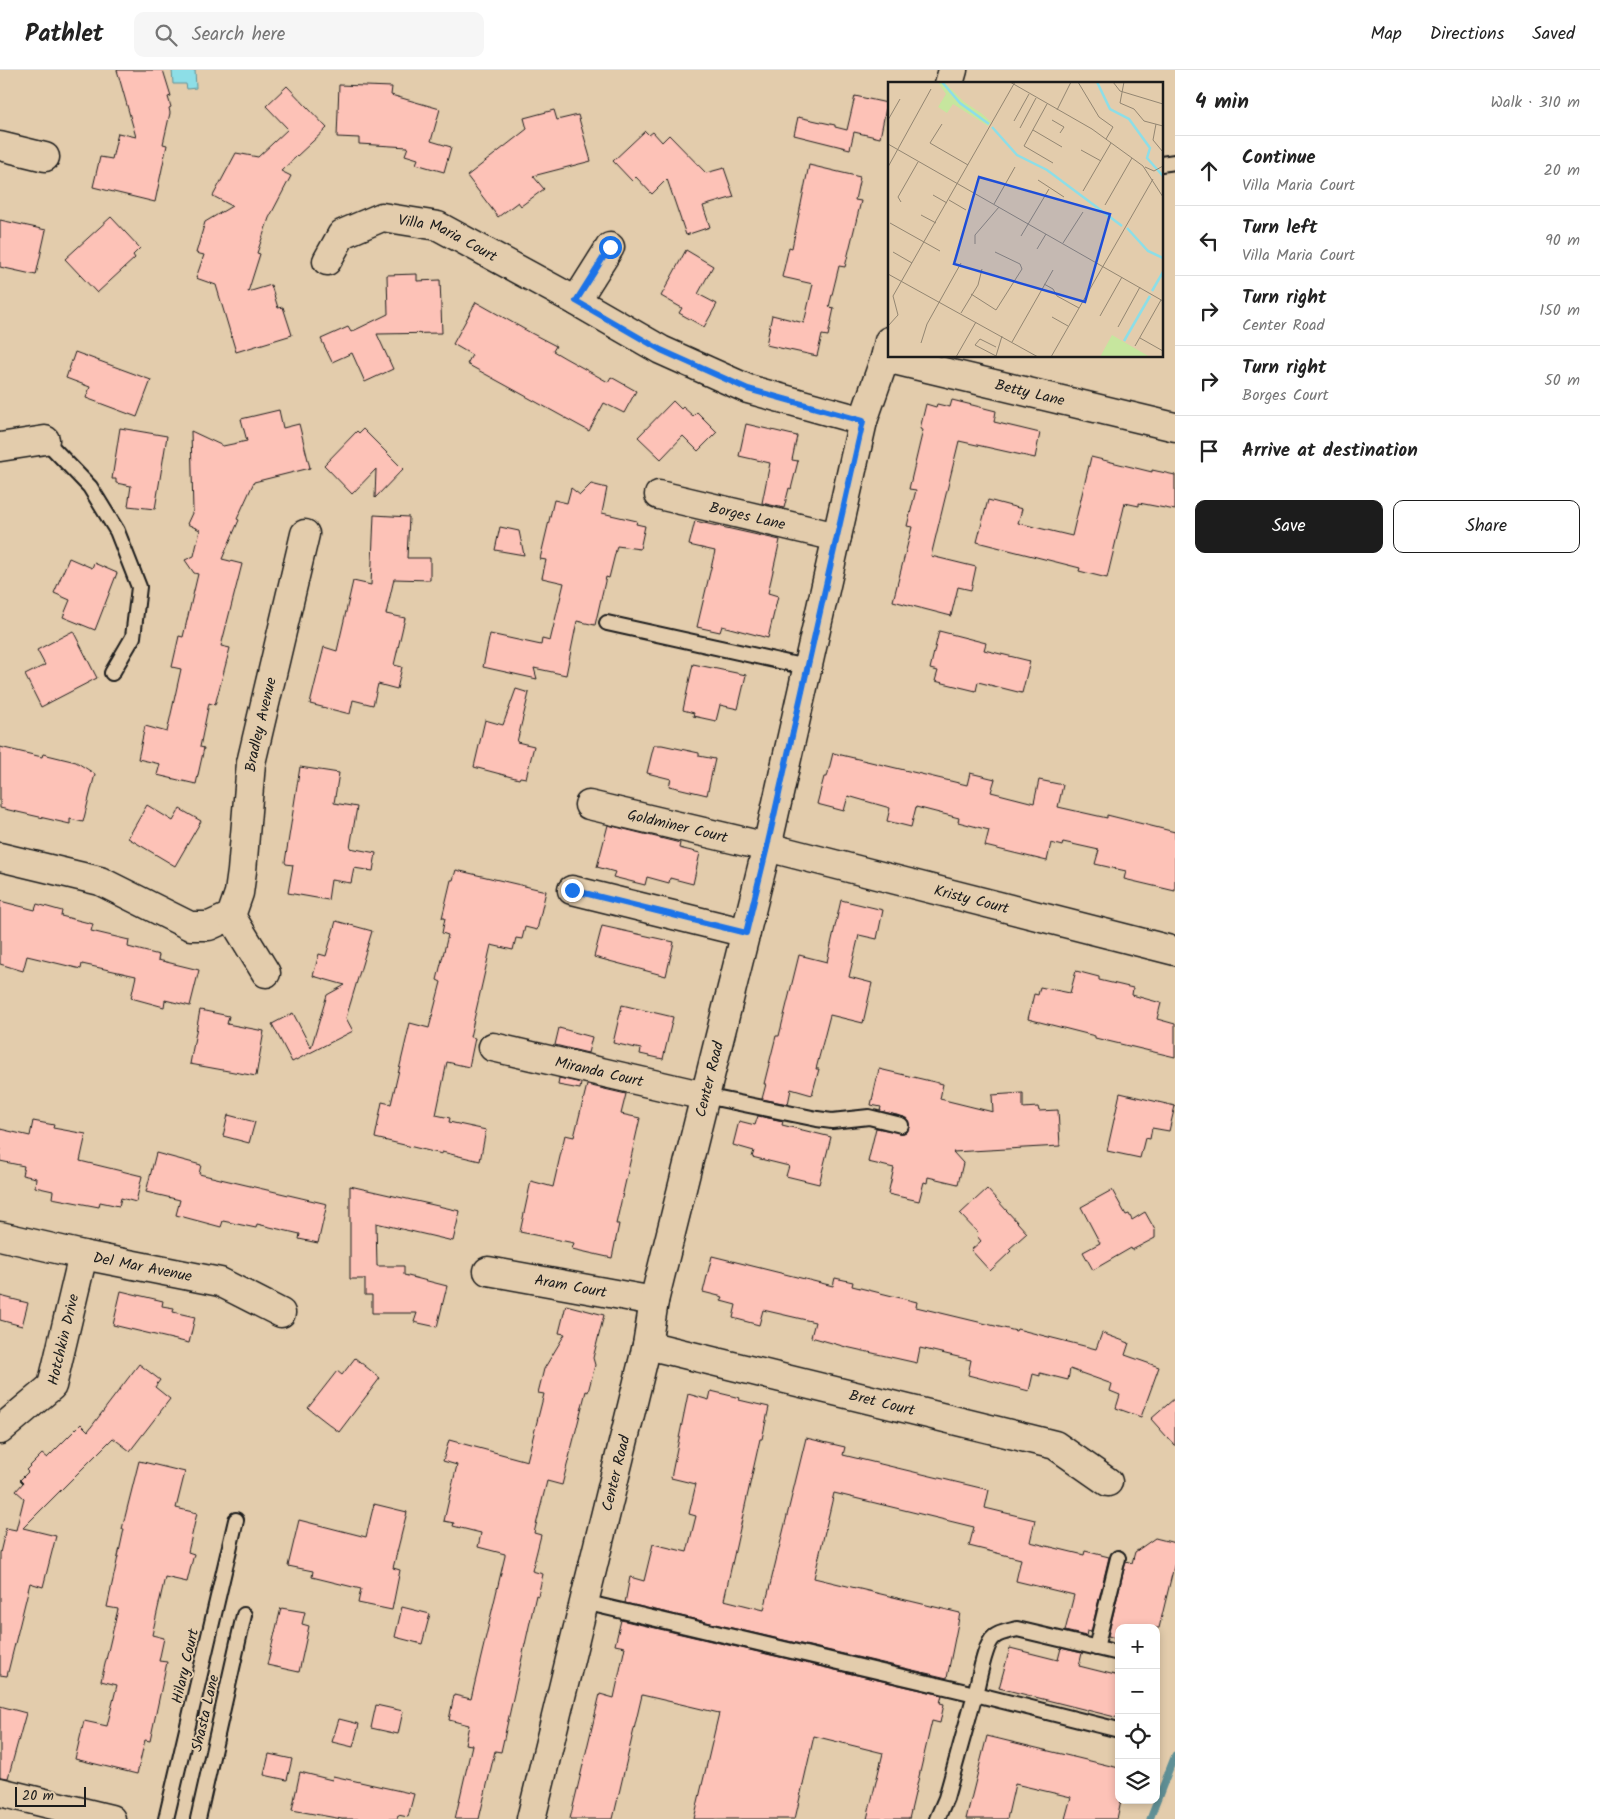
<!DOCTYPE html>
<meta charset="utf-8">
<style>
body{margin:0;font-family:Kalam,sans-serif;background:#f6f6f6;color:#222}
.controls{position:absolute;right:15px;bottom:15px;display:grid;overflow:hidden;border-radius:10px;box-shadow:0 2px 8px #0003}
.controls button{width:45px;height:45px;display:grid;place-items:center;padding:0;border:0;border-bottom:1px solid #e0e0e0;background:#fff;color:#222;font:25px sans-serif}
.scale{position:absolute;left:15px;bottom:12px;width:71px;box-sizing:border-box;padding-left:5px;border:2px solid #1c1c1c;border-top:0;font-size:14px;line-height:18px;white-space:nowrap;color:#1c1c1c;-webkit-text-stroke:4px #e3ccac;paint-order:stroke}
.stop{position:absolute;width:15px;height:15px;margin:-11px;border:4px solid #1a73e8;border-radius:50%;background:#fff}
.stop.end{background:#1a73e8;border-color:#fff;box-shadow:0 1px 5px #0008}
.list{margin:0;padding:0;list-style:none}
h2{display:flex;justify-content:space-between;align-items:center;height:65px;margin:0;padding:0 20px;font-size:21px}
h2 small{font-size:16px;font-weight:400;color:#767676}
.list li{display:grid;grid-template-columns:32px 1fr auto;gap:15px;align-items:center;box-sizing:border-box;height:70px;padding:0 20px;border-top:1px solid #e0e0e0}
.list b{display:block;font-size:19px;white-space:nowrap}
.list p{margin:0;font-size:16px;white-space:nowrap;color:#767676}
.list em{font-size:16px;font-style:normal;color:#767676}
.actions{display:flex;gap:10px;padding:15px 20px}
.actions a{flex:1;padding:11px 0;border:1px solid #1c1c1c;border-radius:10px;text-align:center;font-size:18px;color:#1c1c1c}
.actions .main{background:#1c1c1c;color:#fff}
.icon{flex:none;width:28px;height:28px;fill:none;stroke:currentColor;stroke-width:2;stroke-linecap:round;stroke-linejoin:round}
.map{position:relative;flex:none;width:1175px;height:1749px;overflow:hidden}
header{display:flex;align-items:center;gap:30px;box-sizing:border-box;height:70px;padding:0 25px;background:#fff;border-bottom:1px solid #e0e0e0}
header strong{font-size:24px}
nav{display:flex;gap:28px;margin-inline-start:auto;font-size:18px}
.search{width:350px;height:45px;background:#f6f6f6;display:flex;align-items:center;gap:12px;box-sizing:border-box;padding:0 18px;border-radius:10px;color:#767676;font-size:19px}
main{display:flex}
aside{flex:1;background:#fff}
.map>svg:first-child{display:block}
</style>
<header>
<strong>Pathlet</strong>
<div class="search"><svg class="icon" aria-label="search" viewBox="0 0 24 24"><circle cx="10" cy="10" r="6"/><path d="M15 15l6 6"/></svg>Search here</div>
<nav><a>Map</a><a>Directions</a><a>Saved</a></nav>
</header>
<main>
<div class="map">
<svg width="1175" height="1749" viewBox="0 0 1175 1749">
<rect width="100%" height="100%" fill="#e3ccac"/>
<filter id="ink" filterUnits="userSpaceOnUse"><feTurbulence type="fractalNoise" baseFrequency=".02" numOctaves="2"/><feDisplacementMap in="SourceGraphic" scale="10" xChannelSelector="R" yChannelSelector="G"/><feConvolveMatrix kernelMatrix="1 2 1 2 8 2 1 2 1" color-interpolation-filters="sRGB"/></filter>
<g filter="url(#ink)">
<polygon fill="#8ddee7" stroke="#609096" points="172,0 195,0 196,18 187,19 186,14 173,14"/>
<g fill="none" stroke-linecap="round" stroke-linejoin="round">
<polyline stroke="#609096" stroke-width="7" points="1150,1749 1175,1685"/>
</g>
<g fill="#fdc2b7" stroke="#1c1c1c">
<polygon points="117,0 163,0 171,26 168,27 171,37 169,38 170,43 163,74 167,75 155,132 93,117 100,87 112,89 118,63 136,67"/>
<polygon points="339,15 392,17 391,25 440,39 431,71 451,77 444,102 416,94 418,89 405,85 408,77 359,74 359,68 337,67"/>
<polygon points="287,16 327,58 281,101 291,106 269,148 257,183 260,184 248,222 271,215 278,238 283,237 292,265 236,282 216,215 196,208 204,185 196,183 205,152 232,136 213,126 236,83 258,87 288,59 266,36"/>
<polygon points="855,26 887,33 880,68 854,62 850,79 794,65 798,47 835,55 835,57 847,60"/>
<polygon points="554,40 557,50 578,45 591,91 533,106 544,119 521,136 518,132 498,147 467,106 527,59 524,48"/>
<polygon points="645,61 649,65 653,62 662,72 669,65 706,103 724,98 734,127 703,136 710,157 686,165 667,109 652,124 636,107 632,111 613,91"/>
<polygon points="809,95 860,107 855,130 861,131 854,160 845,197 839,196 829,237 834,238 828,266 822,265 817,286 766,275 772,245 804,253 813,214 782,207 789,177 792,178"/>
<polygon points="111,147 140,178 133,185 135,188 97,223 65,189"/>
<polygon points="0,150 46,160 36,205 0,197"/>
<polygon points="686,180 713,196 698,224 717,234 704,257 679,243 682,238 661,226"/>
<polygon points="417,204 417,211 440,210 442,263 377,264 393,299 365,312 352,283 332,292 321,269 348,257 351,262 388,244 387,205"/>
<polygon points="476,232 531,263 556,276 553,281 565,288 608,312 611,307 636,321 624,343 604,333 589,361 467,294 472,285 453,274"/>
<polygon points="75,282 151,310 137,347 86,328 90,317 66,308"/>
<polygon points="952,330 996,341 994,352 1040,363 1035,388 959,371 931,486 976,497 971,520 958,517 951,546 893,531 912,457 907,456 916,420 909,419 923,360 920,359 926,334 936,337 937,334 950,337"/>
<polygon points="673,331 681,339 683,337 693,346 697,342 717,362 698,381 683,366 661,389 638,367"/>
<polygon points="279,340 283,358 299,354 310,398 254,412 237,449 239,450 222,489 242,494 221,576 230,578 215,635 209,633 200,677 204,678 196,714 157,705 160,694 138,689 145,656 167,662 181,599 172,597 179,566 183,567 198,504 194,503 185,490 194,486 200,460 187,454 193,441 191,361 223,376 247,371 241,349"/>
<polygon points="746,354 797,366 792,390 798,391 791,419 789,418 784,438 762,433 770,393 739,386"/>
<polygon points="120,358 167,366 155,439 128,436 131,416 116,413 116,409 112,409"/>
<polygon points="363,359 403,399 375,428 376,399 352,424 324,395 357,361 359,363"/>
<polygon points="1091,387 1152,402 1152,400 1175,405 1175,440 1139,433 1139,436 1125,433 1107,508 1079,501 1080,498 977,472 988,430 1022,439 1018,453 1072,466"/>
<polygon points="591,414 607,418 602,443 637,451 636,454 645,456 640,479 617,476 609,508 606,507 595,555 577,551 566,605 534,598 537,609 483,597 490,564 541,575 542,569 550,571 564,513 542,508 546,490 540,489 554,430 567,433 571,418 580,425"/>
<polygon points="374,445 409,447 407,488 430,488 430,510 394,509 386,544 405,548 394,595 402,597 397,619 378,614 373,635 353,630 350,644 310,634 324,577 337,581 353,511 371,515"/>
<polygon points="695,451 780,470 768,523 778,526 768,568 722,556 720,562 697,557 715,481 689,475"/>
<polygon points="500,457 519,461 524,485 495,480"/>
<polygon points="69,488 92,498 94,493 117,503 95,560 63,547 70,530 54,523"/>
<polygon points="73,561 97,608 41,637 25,605 45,595 37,580"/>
<polygon points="939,561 986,573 984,580 1030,591 1022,623 978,612 976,621 935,611 938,601 930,599"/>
<polygon points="693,594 746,605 738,639 720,635 716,651 693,646 694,643 683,640"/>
<polygon points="516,619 529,623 517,672 534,676 526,708 520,707 519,709 474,697 485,650 503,655"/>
<polygon points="654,675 662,675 699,683 699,686 715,689 707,725 669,716 671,709 647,703"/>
<polygon points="0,677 42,687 43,684 76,692 95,704 83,752 70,749 70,754 0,738"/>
<polygon points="833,683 967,715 970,703 995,709 991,722 1034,733 1039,710 1063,715 1058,737 1107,748 1107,745 1175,762 1175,821 1124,809 1126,801 1095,794 1099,780 1063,772 1062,776 1051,773 1047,791 985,776 989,760 958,752 959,748 916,737 911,757 887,751 890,738 848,726 844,741 817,734 824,707 827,707"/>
<polygon points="300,697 339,703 334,733 357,737 350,778 376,783 373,801 354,798 351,813 331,810 328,830 288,823 293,795 286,794 285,792"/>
<polygon points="147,735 173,751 180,739 201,751 175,796 128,768"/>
<polygon points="608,755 680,773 679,778 700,783 693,814 670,808 669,813 647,807 645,815 613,807 615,802 597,797"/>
<polygon points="456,800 546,821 537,860 525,857 522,869 516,868 513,880 491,875 470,967 475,968 469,997 447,992 436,1045 450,1048 449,1052 486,1060 480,1091 442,1082 442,1084 375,1068 382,1032 391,1034 410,953 429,958 441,912 437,910 448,865 442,863 445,848 442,848 451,810 453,810"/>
<polygon points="841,830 883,840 877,869 859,865 849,907 872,913 863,953 830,945 816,999 819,999 812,1025 791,1019 788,1034 762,1029 766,1014 764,1014 776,966 779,966 799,885 827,892"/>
<polygon points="0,831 35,840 37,834 62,841 61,846 93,854 91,861 129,870 128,877 159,885 158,890 199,900 190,936 165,930 164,937 131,928 136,906 82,894 81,899 27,886 23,901 0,894"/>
<polygon points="336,851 372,861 346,948 353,961 292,992 272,954 293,943 311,978 327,925 345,915 313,906 319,884 326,886"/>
<polygon points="602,856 674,872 666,906 594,887"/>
<polygon points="1076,901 1099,907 1099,910 1133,918 1132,925 1161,933 1157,949 1175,954 1175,987 1095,968 1095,966 1028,949 1034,924 1038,925 1040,917 1070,923"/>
<polygon points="622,935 673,947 663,989 640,984 641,979 613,973"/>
<polygon points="200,940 229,946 227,954 264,961 256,1006 190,994"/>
<polygon points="559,958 592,967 588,983 555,975"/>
<polygon points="879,999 943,1014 940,1029 993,1042 992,1025 1023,1023 1023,1038 1038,1037 1039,1041 1058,1040 1060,1076 953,1082 963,1093 958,1114 928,1107 927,1113 924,1112 919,1131 888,1124 894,1098 868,1092 876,1058 903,1063 908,1061 909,1053 904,1047 880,1041 881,1037 871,1035"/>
<polygon points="559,1008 581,1013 580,1019 558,1015"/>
<polygon points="587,1015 626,1024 621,1044 640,1048 616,1154 619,1154 612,1188 572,1179 574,1173 520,1162 531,1111 553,1117 565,1065 574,1067"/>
<polygon points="1120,1023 1175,1036 1169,1061 1152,1058 1150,1069 1145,1068 1140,1088 1107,1081"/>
<polygon points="228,1045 255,1052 249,1073 223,1066"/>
<polygon points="758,1046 783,1051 782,1055 831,1067 819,1114 786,1106 789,1096 752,1087 754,1081 733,1075 739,1051 755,1055"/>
<polygon points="33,1051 54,1055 53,1058 86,1064 80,1091 142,1106 136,1132 121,1128 119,1136 100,1132 99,1137 52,1128 53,1121 35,1117 36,1108 22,1105 24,1096 0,1091 0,1059 30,1066"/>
<polygon points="156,1083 201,1095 199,1104 327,1134 318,1173 299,1169 300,1164 257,1154 256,1158 223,1151 221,1157 176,1145 180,1130 146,1122"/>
<polygon points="350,1116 460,1141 453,1171 376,1153 377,1196 404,1196 404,1205 447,1216 437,1257 414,1252 417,1243 372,1243 372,1225 365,1225 365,1209 350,1209"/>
<polygon points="987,1119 1027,1163 1009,1179 1011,1181 990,1201 971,1180 981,1171 977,1166 979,1164 960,1144"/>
<polygon points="1112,1120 1126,1145 1129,1144 1132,1150 1145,1142 1155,1160 1155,1168 1132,1180 1131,1178 1093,1200 1083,1182 1100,1173 1081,1137"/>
<polygon points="712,1186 833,1216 835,1208 853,1212 852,1216 917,1232 916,1237 1016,1261 1017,1259 1096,1279 1102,1263 1129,1273 1125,1285 1159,1297 1141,1347 1116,1338 1120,1325 1110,1321 1112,1314 1070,1299 1068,1310 1040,1303 1040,1306 1033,1304 1029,1321 968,1305 971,1290 920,1278 917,1293 846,1277 811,1267 815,1252 763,1240 759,1255 733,1248 736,1235 721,1231 723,1227 703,1222"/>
<polygon points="121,1221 163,1231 162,1236 174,1238 173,1242 195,1247 189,1273 113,1255"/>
<polygon points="0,1226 28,1233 22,1256 0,1250"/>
<polygon points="566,1235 604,1245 593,1288 595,1295 588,1322 586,1321 562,1415 547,1411 534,1463 541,1465 532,1501 543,1504 538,1526 536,1525 501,1682 495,1681 479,1749 455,1749 472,1675 465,1674 469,1655 449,1650 454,1625 471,1629 505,1486 505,1484 478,1477 481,1463 453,1456 454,1453 444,1451 457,1395 443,1391 449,1370 527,1391 544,1324 538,1323 544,1299 565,1264 559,1263"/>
<polygon points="355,1288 380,1308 339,1362 308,1338 337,1301 342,1305"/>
<polygon points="139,1294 160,1310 155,1317 170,1329 130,1381 113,1368 23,1458 56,1466 43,1517 30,1513 7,1606 0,1605 0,1483 6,1458 16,1460 24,1428 16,1421 23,1413 20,1410 28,1402 26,1400 42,1384 47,1388 81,1354 88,1361"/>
<polygon points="711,1321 740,1328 739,1330 769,1337 762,1369 760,1369 724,1530 764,1540 806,1368 845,1377 843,1385 989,1420 985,1438 1035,1450 1030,1472 1084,1485 1085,1481 1109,1487 1091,1562 1087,1561 1086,1566 1065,1561 1074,1525 1016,1511 1021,1489 969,1476 974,1457 834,1423 814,1508 960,1543 947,1608 625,1533 630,1507 644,1511 653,1474 687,1482 696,1446 689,1444 696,1414 671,1408 688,1324 709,1330"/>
<polygon points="1175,1328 1175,1376 1151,1349"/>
<polygon points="139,1391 185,1402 176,1438 197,1443 188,1482 194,1484 187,1512 165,1507 152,1565 164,1568 159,1591 167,1592 150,1671 145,1670 137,1704 75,1689 84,1651 107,1656 117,1615 101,1611 118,1539 107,1537 124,1459 122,1459"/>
<polygon points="374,1434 407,1442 393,1498 400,1500 392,1540 358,1533 361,1519 312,1507 313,1501 288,1496 299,1450 366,1467"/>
<polygon points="1155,1468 1175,1473 1175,1492 1159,1558 1119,1558 1119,1569 1108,1566 1126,1491 1132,1493 1135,1482"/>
<polygon points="402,1537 430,1544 422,1574 395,1567"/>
<polygon points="281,1538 305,1542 302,1554 309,1556 299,1602 267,1595"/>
<polygon points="621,1550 942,1625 940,1633 944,1634 940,1653 932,1651 909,1749 867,1749 883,1683 814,1666 795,1749 694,1749 719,1643 642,1625 613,1749 570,1749 600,1624 614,1628 625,1577 615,1575"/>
<polygon points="1010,1578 1058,1590 1061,1578 1082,1583 1079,1596 1119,1606 1119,1648 999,1618"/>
<polygon points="376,1635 403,1641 398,1664 371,1658"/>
<polygon points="0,1636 26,1643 8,1708 0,1707"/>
<polygon points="339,1649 359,1654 353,1677 332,1672"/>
<polygon points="987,1666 1119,1698 1119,1730 1121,1730 1117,1749 1065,1749 1071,1727 1015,1714 1007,1749 966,1749"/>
<polygon points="269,1684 292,1689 287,1710 264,1705"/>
<polygon points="300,1702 332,1710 333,1706 414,1724 408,1747 398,1745 397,1749 342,1749 292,1740"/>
</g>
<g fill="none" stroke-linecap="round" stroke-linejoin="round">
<defs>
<g id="service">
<polyline points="1161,94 1175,92"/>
<polyline points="45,370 90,417 117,461 139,517 133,567 112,603"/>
<polyline points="607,553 806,597"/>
<polyline points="705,1026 817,1049 832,1051 869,1047 901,1055"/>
<polyline points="584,1532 975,1624 946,1728 937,1749"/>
<polyline points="1096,1578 1118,1488"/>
<path d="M1119,1583l-102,-24c-7,2 -17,3 -23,8 -10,8 -15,44 -19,57l144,36"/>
<polyline points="166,1749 236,1450"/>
<polyline points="198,1749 244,1545"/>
</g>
<g id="minor">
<polyline points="949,14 953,0"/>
<polyline points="0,76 45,87"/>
<path id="s1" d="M327,191l15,-27 40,-17 56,9 138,75 85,49 87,39 115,32"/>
<polyline points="576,231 610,177"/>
<path id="s2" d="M885,288l290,69"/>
<polyline points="0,377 45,370"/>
<path id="s3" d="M659,425l178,42"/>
<path id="s4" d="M589,735l178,42 408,104"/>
<path id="s5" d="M0,787l100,24 90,45h19l22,-10 8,-23 3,-22 9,-108 54,-229"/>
<polyline points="572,820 746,863"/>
<polyline points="231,846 266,903"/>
<path id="s6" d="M493,977l212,49"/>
<path id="s7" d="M0,1166l83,19 137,27 61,31"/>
<path id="s8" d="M488,1201l166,30"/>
<path id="s9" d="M647,1275l408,100 53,37"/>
<path id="s10" d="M0,1360l52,-44 31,-131"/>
<path id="s11" d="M531,1749l116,-474 7,-44 113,-454 96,-426 22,-63 4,-17"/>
</g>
<polyline id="tertiary" points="0,1722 111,1749"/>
</defs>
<use href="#service" stroke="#1c1c1c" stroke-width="18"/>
<use href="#minor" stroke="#1c1c1c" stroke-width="31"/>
<use href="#tertiary" stroke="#1c1c1c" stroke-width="31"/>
<use href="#service" stroke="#e3ccac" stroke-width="14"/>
<use href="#minor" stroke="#e3ccac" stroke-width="28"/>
<use href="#tertiary" stroke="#e3ccac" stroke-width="28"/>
</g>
</g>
<g fill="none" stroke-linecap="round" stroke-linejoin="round" filter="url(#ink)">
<polyline stroke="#1a73e8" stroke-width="6" points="572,820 746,863 767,777 863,351 748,319 661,280 576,231 610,177"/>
</g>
<g text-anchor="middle" stroke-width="4" stroke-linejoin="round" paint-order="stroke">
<g font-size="15" fill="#1c1c1c" stroke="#e3ccac">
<text dy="5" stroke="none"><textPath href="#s1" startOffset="144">Villa Maria Court</textPath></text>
<text dy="5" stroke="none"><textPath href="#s2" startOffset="149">Betty Lane</textPath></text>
<text dy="5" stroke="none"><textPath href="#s3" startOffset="91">Borges Lane</textPath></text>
<text dy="5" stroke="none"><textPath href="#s5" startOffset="441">Bradley Avenue</textPath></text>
<text dy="5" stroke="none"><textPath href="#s4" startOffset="91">Goldminer Court</textPath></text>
<text dy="5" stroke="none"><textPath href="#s4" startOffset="394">Kristy Court</textPath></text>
<text dy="5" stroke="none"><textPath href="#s6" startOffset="109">Miranda Court</textPath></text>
<text dy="5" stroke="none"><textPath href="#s11" startOffset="761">Center Road</textPath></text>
<text dy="5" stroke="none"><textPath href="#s7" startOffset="146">Del Mar Avenue</textPath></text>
<text dy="5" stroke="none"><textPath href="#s8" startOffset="84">Aram Court</textPath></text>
<text dy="5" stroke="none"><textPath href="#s10" startOffset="116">Hotchkin Drive</textPath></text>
<text dy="5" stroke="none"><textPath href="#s9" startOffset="242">Bret Court</textPath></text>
<text dy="5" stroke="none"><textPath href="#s11" startOffset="356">Center Road</textPath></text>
<text transform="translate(185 1596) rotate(-77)" y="5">Hilary Court</text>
<text transform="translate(205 1643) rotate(-77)" y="5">Shasta Lane</text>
</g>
</g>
<g transform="translate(888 12)">
<rect width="275" height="275" fill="#e3ccac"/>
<path d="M50,0h6l20,20 17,11 10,9 -3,4 -35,-22 -6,9 -9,-6 8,-13zM224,253l12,7 26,15h-50z" fill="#c6e69e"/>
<path fill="none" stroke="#8ddee7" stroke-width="2.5" d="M54,0l18,21 29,21M209,0l13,27 19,10 21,29 -3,10 16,18M104,45l25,28 30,15 75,56M239,146l21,23 15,7M264,209l11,-19M236,259l26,-45"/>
<path fill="none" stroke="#938672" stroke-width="1" d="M122,0l82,47 51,37 20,31M190,0l21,35 14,10 -7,12M225,0l7,9 43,13M236,0l-4,21 14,6 10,12 19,5M159,22l-23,42 29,17M169,28l14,-28M0,38l12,-21M164,38l12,7 -4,6M126,39l15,-27M54,42l-12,19 38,22M268,42l-3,16 10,12M132,46l16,-30M145,48l29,17M0,62l275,157M193,68l20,11M0,85l43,-78M257,85l9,4 9,-5M150,98l26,17M195,109l28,-48M45,113l14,8M61,118l17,10M13,120l-3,-5 20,-35M106,122l21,-37M217,123l27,-47M33,133l15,8M2,141l50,28M133,154l28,-47M175,161l20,-31M87,162v-9l24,-28M149,167l9,-15M5,170l19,11M0,192l150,83M156,202l9,5 4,7 22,12M83,212l25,16 26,-41 -2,-5 -25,-12M73,231l17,-28 4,-16M212,234l22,-39M164,235l16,9M0,244l10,-11 -5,-19 122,-214M230,245l22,-40M252,256l23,13M124,260l41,-72M33,261l6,-19 34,-61M247,264l26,-46M108,265l-16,-8 -5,6 21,11 6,-20M68,275l20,-35M163,275l102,-178"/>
<path fill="#1d4ed8" fill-opacity="0.15" stroke="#1d4ed8" stroke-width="2.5" d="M91,95l131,37 -25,88 -131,-38z"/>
<rect width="275" height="275" fill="none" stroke="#1c1c1c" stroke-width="2.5"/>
</g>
</svg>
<div class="controls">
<button>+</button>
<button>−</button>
<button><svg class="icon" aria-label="locate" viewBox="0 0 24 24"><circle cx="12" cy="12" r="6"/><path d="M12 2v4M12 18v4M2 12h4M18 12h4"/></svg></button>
<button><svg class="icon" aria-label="layers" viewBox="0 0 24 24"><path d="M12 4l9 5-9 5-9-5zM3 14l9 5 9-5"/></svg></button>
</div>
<div class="scale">20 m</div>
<div class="stop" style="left:610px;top:177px"></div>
<div class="stop end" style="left:572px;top:820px"></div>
</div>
<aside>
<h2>4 min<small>Walk · 310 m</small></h2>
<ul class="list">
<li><svg class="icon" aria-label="ahead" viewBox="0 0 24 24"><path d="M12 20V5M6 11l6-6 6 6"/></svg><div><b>Continue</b><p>Villa Maria Court</p></div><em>20 m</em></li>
<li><svg class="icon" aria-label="left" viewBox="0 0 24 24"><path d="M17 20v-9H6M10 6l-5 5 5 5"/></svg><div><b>Turn left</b><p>Villa Maria Court</p></div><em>90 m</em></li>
<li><svg class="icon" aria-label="right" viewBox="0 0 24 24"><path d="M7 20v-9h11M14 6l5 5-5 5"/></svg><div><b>Turn right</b><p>Center Road</p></div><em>150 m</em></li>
<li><svg class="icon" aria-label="right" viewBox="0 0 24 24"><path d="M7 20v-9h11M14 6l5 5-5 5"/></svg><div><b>Turn right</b><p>Borges Court</p></div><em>50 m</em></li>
<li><svg class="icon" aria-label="arrive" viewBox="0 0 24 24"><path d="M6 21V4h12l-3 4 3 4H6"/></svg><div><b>Arrive at destination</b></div></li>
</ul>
<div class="actions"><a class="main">Save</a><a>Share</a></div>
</aside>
</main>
